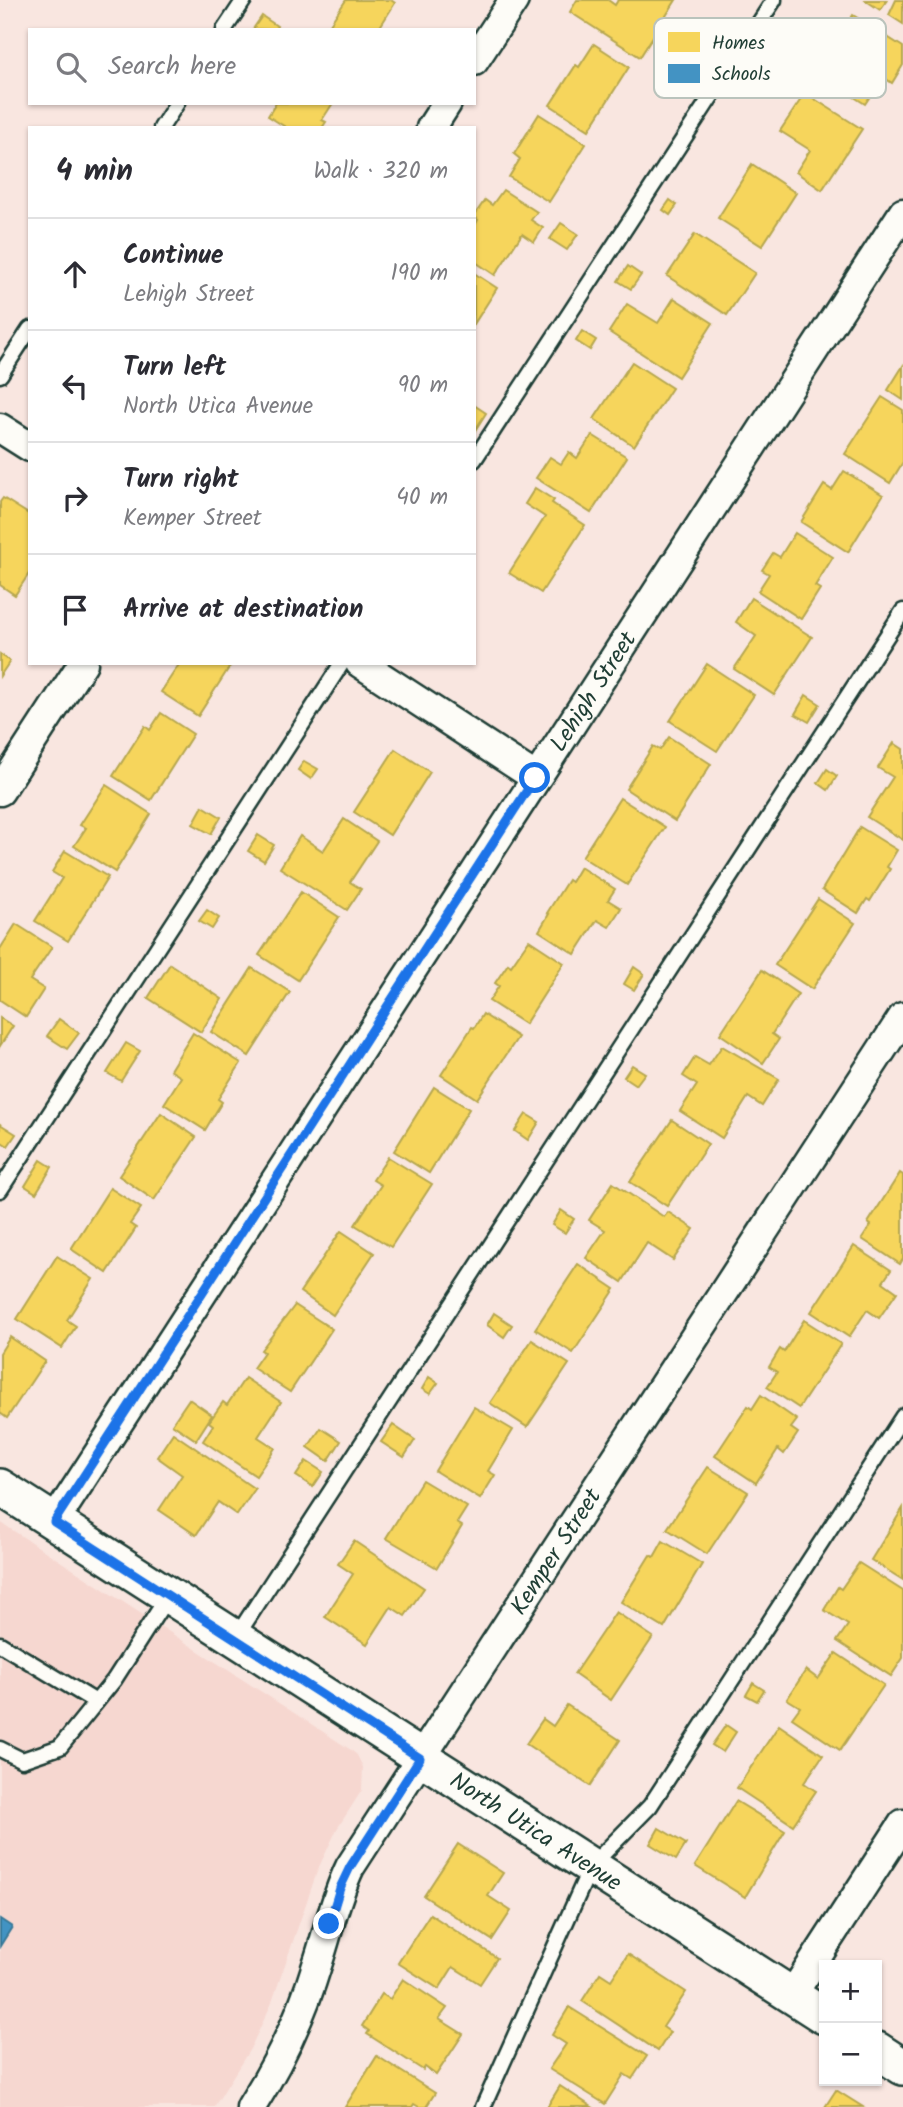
<!DOCTYPE html>
<meta charset="utf-8">
<style>
body{margin:0;font-family:Kalam,sans-serif;background:#f7f7f7;color:#2b2b33}
.controls{position:absolute;right:21px;bottom:21px;display:grid;overflow:hidden;border-radius:0px;box-shadow:0 2px 5px #0004}
.controls button{width:63px;height:63px;display:grid;place-items:center;padding:0;border:0;border-bottom:2px solid #e1e1e2;background:#fff;color:#2b2b33;font:35px sans-serif}
.stop{position:absolute;width:21px;height:21px;margin:-16px;border:5px solid #1a73e8;border-radius:50%;background:#fff}
.stop.end{background:#1a73e8;border-color:#fff;box-shadow:0 2px 7px #0008}
.list{margin:0;padding:0;list-style:none}
h2{display:flex;justify-content:space-between;align-items:center;height:91px;margin:0;padding:0 28px;font-size:30px}
h2 small{font-size:23px;font-weight:400;color:#7c7c81}
.list li{display:grid;grid-template-columns:46px 1fr auto;gap:21px;align-items:center;box-sizing:border-box;height:112px;padding:0 28px;border-top:2px solid #e1e1e2}
.list b{display:block;font-size:26px;white-space:nowrap}
.list p{margin:0;font-size:23px;white-space:nowrap;color:#7c7c81}
.list em{font-size:23px;font-style:normal;color:#7c7c81}
.icon{flex:none;width:38px;height:38px;fill:none;stroke:currentColor;stroke-width:2;stroke-linecap:round;stroke-linejoin:round}
.map{position:relative;flex:none;width:903px;height:2107px;overflow:hidden}
.search{position:absolute;background:#fff;box-shadow:0 2px 5px #0004;left:28px;top:28px;width:448px;height:77px;display:flex;align-items:center;gap:18px;box-sizing:border-box;padding:0 24px;border-radius:0px;color:#7c7c81;font-size:26px}
.panel{position:absolute;background:#fff;box-shadow:0 2px 5px #0004;left:28px;top:126px;width:448px;height:539px;border-radius:0px}
.map>svg:first-child{display:block}
</style>
<div class="map">
<svg width="903" height="2107" viewBox="0 0 903 2107">
<rect width="100%" height="100%" fill="#f9e6e0"/>
<filter id="ink" filterUnits="userSpaceOnUse"><feTurbulence type="fractalNoise" baseFrequency=".0143" numOctaves="2"/><feDisplacementMap in="SourceGraphic" scale="14" xChannelSelector="R" yChannelSelector="G"/><feConvolveMatrix kernelMatrix="1 2 1 2 8 2 1 2 1" color-interpolation-filters="sRGB"/></filter>
<g filter="url(#ink)">
<polygon fill="#f6d7d0" points="0,1522 351,1750 357,1755 363,1767 362,1790 337,1829 318,1869 271,2005 250,2049 214,2107 0,2107"/>
<g fill="#f6d55c" stroke="#b6a750" stroke-width="2">
<polygon points="346,0 391,0 395,3 378,30 326,30"/>
<polygon points="577,0 608,0 615,5 618,0 676,0 640,57 570,12"/>
<polygon points="865,0 887,0 880,10"/>
<polygon points="896,0 903,0 903,24 889,15"/>
<polygon points="853,15 903,47 903,65 892,83 883,77 865,104 840,88 856,63 831,48"/>
<polygon points="262,16 277,26 275,30 253,29"/>
<polygon points="594,44 629,67 589,130 550,105 576,65 579,67"/>
<polygon points="805,93 862,129 822,190 796,172 810,150 780,131"/>
<polygon points="276,103 333,103 322,120 326,122 322,128 287,128 268,116"/>
<polygon points="539,114 586,144 549,202 509,177 520,159 514,154"/>
<polygon points="752,164 796,193 762,246 718,218"/>
<polygon points="503,190 537,212 531,220 543,228 534,242 522,234 495,275 474,261 474,227 478,220 474,216 485,200 492,205"/>
<polygon points="670,200 677,205 670,215 663,210"/>
<polygon points="561,223 578,234 567,250 550,239"/>
<polygon points="695,234 755,273 727,315 667,276"/>
<polygon points="628,266 641,275 631,289 618,281"/>
<polygon points="474,273 497,288 474,324"/>
<polygon points="674,298 713,323 678,377 609,332 627,304 658,323"/>
<polygon points="582,331 596,340 590,350 576,341"/>
<polygon points="632,362 672,388 634,446 594,419"/>
<polygon points="903,366 903,400 888,390"/>
<polygon points="882,397 903,410 903,462 890,483 845,454"/>
<polygon points="474,405 486,413 474,432"/>
<polygon points="592,435 627,457 591,513 536,478 550,457 561,464 569,452 577,458"/>
<polygon points="844,471 883,495 848,552 801,522 824,485 832,490"/>
<polygon points="535,488 554,500 552,503 585,525 541,593 509,573 545,517 525,504"/>
<polygon points="3,498 30,515 30,572 15,595 0,585 0,502"/>
<polygon points="795,533 833,557 815,586 820,589 801,619 758,591 769,574 762,570 773,553 780,557"/>
<polygon points="751,598 812,637 774,695 734,669 756,636 736,622"/>
<polygon points="0,654 10,661 0,676"/>
<polygon points="180,663 232,663 198,716 161,692"/>
<polygon points="707,664 754,695 717,751 670,721"/>
<polygon points="806,695 820,704 809,722 795,714"/>
<polygon points="161,713 193,734 151,800 113,776 145,726 150,730"/>
<polygon points="669,737 711,764 675,821 626,789 653,746 660,750"/>
<polygon points="894,743 903,749 903,840 867,817 893,777 878,768"/>
<polygon points="395,749 430,772 390,835 354,812"/>
<polygon points="304,761 318,769 311,779 298,770"/>
<polygon points="827,769 837,776 828,790 818,783"/>
<polygon points="106,785 151,814 115,872 74,846 86,828 80,825"/>
<polygon points="620,798 665,827 627,885 582,857"/>
<polygon points="203,806 221,817 211,834 193,824"/>
<polygon points="344,819 377,841 350,882 361,889 347,910 280,868 300,836 323,851"/>
<polygon points="860,827 897,850 887,867 890,869 870,901 867,899 858,913 822,890"/>
<polygon points="258,835 274,845 264,861 248,851"/>
<polygon points="65,851 108,877 68,941 35,921 62,878 52,872"/>
<polygon points="580,867 615,889 608,900 621,908 609,927 597,920 575,954 539,931 549,914 547,913 568,880 571,882"/>
<polygon points="301,892 339,917 298,980 259,955"/>
<polygon points="818,899 855,923 812,989 775,965"/>
<polygon points="207,910 219,918 212,929 199,921"/>
<polygon points="16,924 52,947 30,980 44,989 26,1017 0,1000 0,949"/>
<polygon points="529,940 564,963 525,1024 489,1001 499,986 495,983 508,964 511,966"/>
<polygon points="170,964 222,999 201,1032 148,998"/>
<polygon points="634,967 644,974 634,990 624,984"/>
<polygon points="252,968 290,992 249,1056 211,1032"/>
<polygon points="762,970 798,994 772,1034 779,1039 763,1063 720,1034"/>
<polygon points="483,1014 518,1037 477,1099 441,1075 472,1027 474,1028"/>
<polygon points="0,1018 13,1026 0,1046"/>
<polygon points="59,1019 79,1033 67,1049 47,1036"/>
<polygon points="193,1033 241,1063 218,1099 222,1102 205,1130 164,1104 181,1077 170,1070"/>
<polygon points="126,1043 140,1051 121,1081 107,1073"/>
<polygon points="722,1046 779,1079 762,1106 748,1097 722,1138 680,1111 697,1085 683,1076 695,1057 709,1065"/>
<polygon points="632,1065 645,1073 636,1085 624,1077"/>
<polygon points="434,1087 469,1109 429,1173 394,1151"/>
<polygon points="161,1113 196,1137 154,1200 119,1176"/>
<polygon points="526,1114 539,1122 528,1140 515,1131"/>
<polygon points="672,1120 708,1144 667,1206 630,1182"/>
<polygon points="0,1124 16,1134 8,1146 0,1141"/>
<polygon points="388,1157 432,1184 391,1247 355,1225 381,1185 373,1180"/>
<polygon points="41,1160 52,1167 36,1193 25,1186"/>
<polygon points="900,1173 903,1175 903,1259 900,1264 862,1239 871,1225 868,1223"/>
<polygon points="613,1183 664,1217 668,1212 694,1229 673,1260 647,1243 622,1282 586,1258 605,1230 589,1220"/>
<polygon points="110,1188 141,1208 130,1224 136,1228 107,1273 71,1249"/>
<polygon points="561,1210 574,1219 565,1233 552,1225"/>
<polygon points="341,1231 374,1253 333,1315 300,1292"/>
<polygon points="854,1246 891,1270 883,1282 897,1292 879,1318 867,1310 849,1337 811,1312"/>
<polygon points="57,1256 93,1279 67,1320 76,1326 62,1348 17,1319"/>
<polygon points="578,1264 615,1289 573,1353 535,1329"/>
<polygon points="295,1305 332,1329 290,1392 253,1368 264,1352 261,1350"/>
<polygon points="494,1313 512,1325 504,1337 487,1325"/>
<polygon points="804,1320 841,1344 799,1408 767,1387 777,1372 769,1367 780,1349 784,1352"/>
<polygon points="10,1337 45,1361 7,1418 0,1413 0,1353"/>
<polygon points="532,1340 569,1364 527,1427 490,1403"/>
<polygon points="429,1377 438,1383 430,1394 422,1389"/>
<polygon points="245,1378 281,1402 258,1437 275,1448 256,1476 203,1441 213,1425 209,1422 223,1402 227,1405"/>
<polygon points="761,1395 797,1420 791,1428 798,1433 784,1454 778,1449 756,1483 715,1456 748,1406 752,1409"/>
<polygon points="189,1399 212,1415 196,1440 172,1424"/>
<polygon points="474,1407 513,1430 488,1471 495,1475 480,1499 435,1471"/>
<polygon points="393,1425 415,1440 404,1457 381,1442"/>
<polygon points="321,1428 341,1441 328,1461 308,1447"/>
<polygon points="173,1433 255,1489 237,1515 218,1502 196,1535 159,1510 182,1475 157,1457"/>
<polygon points="306,1461 323,1472 313,1487 296,1476"/>
<polygon points="708,1467 748,1492 707,1554 667,1529"/>
<polygon points="422,1480 467,1507 457,1523 462,1526 437,1568 386,1538"/>
<polygon points="903,1508 903,1580 871,1560"/>
<polygon points="354,1541 424,1588 405,1616 391,1607 367,1644 325,1617 353,1574 338,1564"/>
<polygon points="663,1541 702,1564 664,1628 621,1602 650,1555 654,1557"/>
<polygon points="859,1563 903,1591 903,1658 891,1676 837,1641 848,1625 824,1610 838,1587 841,1589"/>
<polygon points="616,1612 653,1637 611,1700 574,1674"/>
<polygon points="836,1653 884,1685 840,1750 792,1718 800,1707 787,1699 806,1670 818,1679"/>
<polygon points="753,1683 764,1690 757,1701 746,1695"/>
<polygon points="567,1705 620,1740 590,1786 526,1744 543,1719 553,1726"/>
<polygon points="726,1725 736,1732 723,1752 712,1745"/>
<polygon points="779,1725 823,1755 804,1783 816,1791 793,1825 737,1788"/>
<polygon points="736,1801 785,1831 745,1897 695,1866"/>
<polygon points="659,1828 686,1844 676,1860 650,1844"/>
<polygon points="458,1844 503,1873 488,1896 511,1911 492,1940 424,1896"/>
<polygon points="430,1914 497,1958 480,1984 453,1967 439,1989 398,1963"/>
<polygon points="628,1954 686,1992 663,2027 670,2032 658,2051 582,2001 600,1973 611,1980"/>
<polygon points="403,1979 447,2008 439,2019 463,2034 436,2075 425,2067 423,2070 367,2034 369,2031 362,2026 382,1994 390,1999"/>
<polygon points="569,2007 647,2056 632,2079 624,2074 605,2104 549,2069 566,2044 552,2035"/>
<polygon points="377,2056 435,2093 426,2107 419,2107 414,2104 412,2107 345,2107"/>
<polygon points="560,2086 592,2107 547,2107"/>
<polygon points="836,2090 863,2107 825,2107"/>
</g>
<polygon fill="#4393c3" stroke="#387998" stroke-width="2" points="0,1919 12,1927 0,1946"/>
<g fill="none" stroke-linecap="round" stroke-linejoin="round">
<defs>
<g id="service">
<polyline points="224,30 244,0"/>
<polyline points="161,128 177,103"/>
<polyline points="0,375 30,329"/>
<polyline points="474,460 774,0"/>
<polyline points="0,1190 342,663"/>
<polyline points="236,1637 903,611"/>
<polyline points="0,1644 96,1702"/>
<polyline points="0,1749 22,1760 60,1747 114,1680 168,1596"/>
<polyline points="483,2107 591,1866 650,1806 903,1416"/>
</g>
<g id="minor">
<polyline points="474,61 514,0"/>
<polyline points="431,128 447,103"/>
<polyline points="0,428 30,447"/>
<polyline points="360,663 535,777"/>
<polyline points="0,791 83,663"/>
<path id="s1" d="M54,1522l849,-1309"/>
<polyline points="792,1995 903,1824"/>
<path id="s2" d="M251,2107c28,-44 51,-92 66,-142 11,-33 18,-67 33,-98l553,-850"/>
</g>
<g id="tertiary">
<path id="s3" d="M0,1487l824,529"/>
<polyline points="877,2050 903,2067"/>
</g>
</defs>
<use href="#service" stroke="#1f3d34" stroke-width="19"/>
<use href="#minor" stroke="#1f3d34" stroke-width="33"/>
<use href="#tertiary" stroke="#1f3d34" stroke-width="40"/>
<use href="#service" stroke="#fdfcf7" stroke-width="14"/>
<use href="#minor" stroke="#fdfcf7" stroke-width="28"/>
<use href="#tertiary" stroke="#fdfcf7" stroke-width="35"/>
</g>
</g>
<g fill="none" stroke-linecap="round" stroke-linejoin="round" filter="url(#ink)">
<polyline stroke="#1a73e8" stroke-width="9" points="329,1924 340,1888 350,1867 420,1758 54,1522 535,778"/>
</g>
<g text-anchor="middle" stroke-width="7" stroke-linejoin="round" paint-order="stroke">
<g font-size="24" fill="#1f3d34" stroke="#fdfcf7">
<text dy="8" stroke="none"><textPath href="#s1" startOffset="990">Lehigh Street</textPath></text>
<text dy="8" stroke="none"><textPath href="#s2" startOffset="637">Kemper Street</textPath></text>
<text dy="8" stroke="none"><textPath href="#s3" startOffset="637">North Utica Avenue</textPath></text>
</g>
</g>
<rect x="654" y="18" width="232" height="80" rx="10" fill="#fdfcf7" stroke="#bac3bc" stroke-width="2"/>
<rect x="668" y="32" width="32" height="20" fill="#f6d55c"/>
<rect x="668" y="64" width="32" height="19" fill="#4393c3"/>
<g font-size="19" fill="#1f3d34">
<text x="712" y="49">Homes</text>
<text x="712" y="80">Schools</text>
</g>
</svg>
<div class="controls">
<button>+</button>
<button>−</button>
</div>
<div class="stop" style="left:535px;top:778px"></div>
<div class="stop end" style="left:329px;top:1924px"></div>
<div class="search"><svg class="icon" aria-label="search" viewBox="0 0 24 24"><circle cx="10" cy="10" r="6"/><path d="M15 15l6 6"/></svg>Search here</div>
<section class="panel">
<h2>4 min<small>Walk · 320 m</small></h2>
<ul class="list">
<li><svg class="icon" aria-label="ahead" viewBox="0 0 24 24"><path d="M12 20V5M6 11l6-6 6 6"/></svg><div><b>Continue</b><p>Lehigh Street</p></div><em>190 m</em></li>
<li><svg class="icon" aria-label="left" viewBox="0 0 24 24"><path d="M17 20v-9H6M10 6l-5 5 5 5"/></svg><div><b>Turn left</b><p>North Utica Avenue</p></div><em>90 m</em></li>
<li><svg class="icon" aria-label="right" viewBox="0 0 24 24"><path d="M7 20v-9h11M14 6l5 5-5 5"/></svg><div><b>Turn right</b><p>Kemper Street</p></div><em>40 m</em></li>
<li><svg class="icon" aria-label="arrive" viewBox="0 0 24 24"><path d="M6 21V4h12l-3 4 3 4H6"/></svg><div><b>Arrive at destination</b></div></li>
</ul>
</section>
</div>
